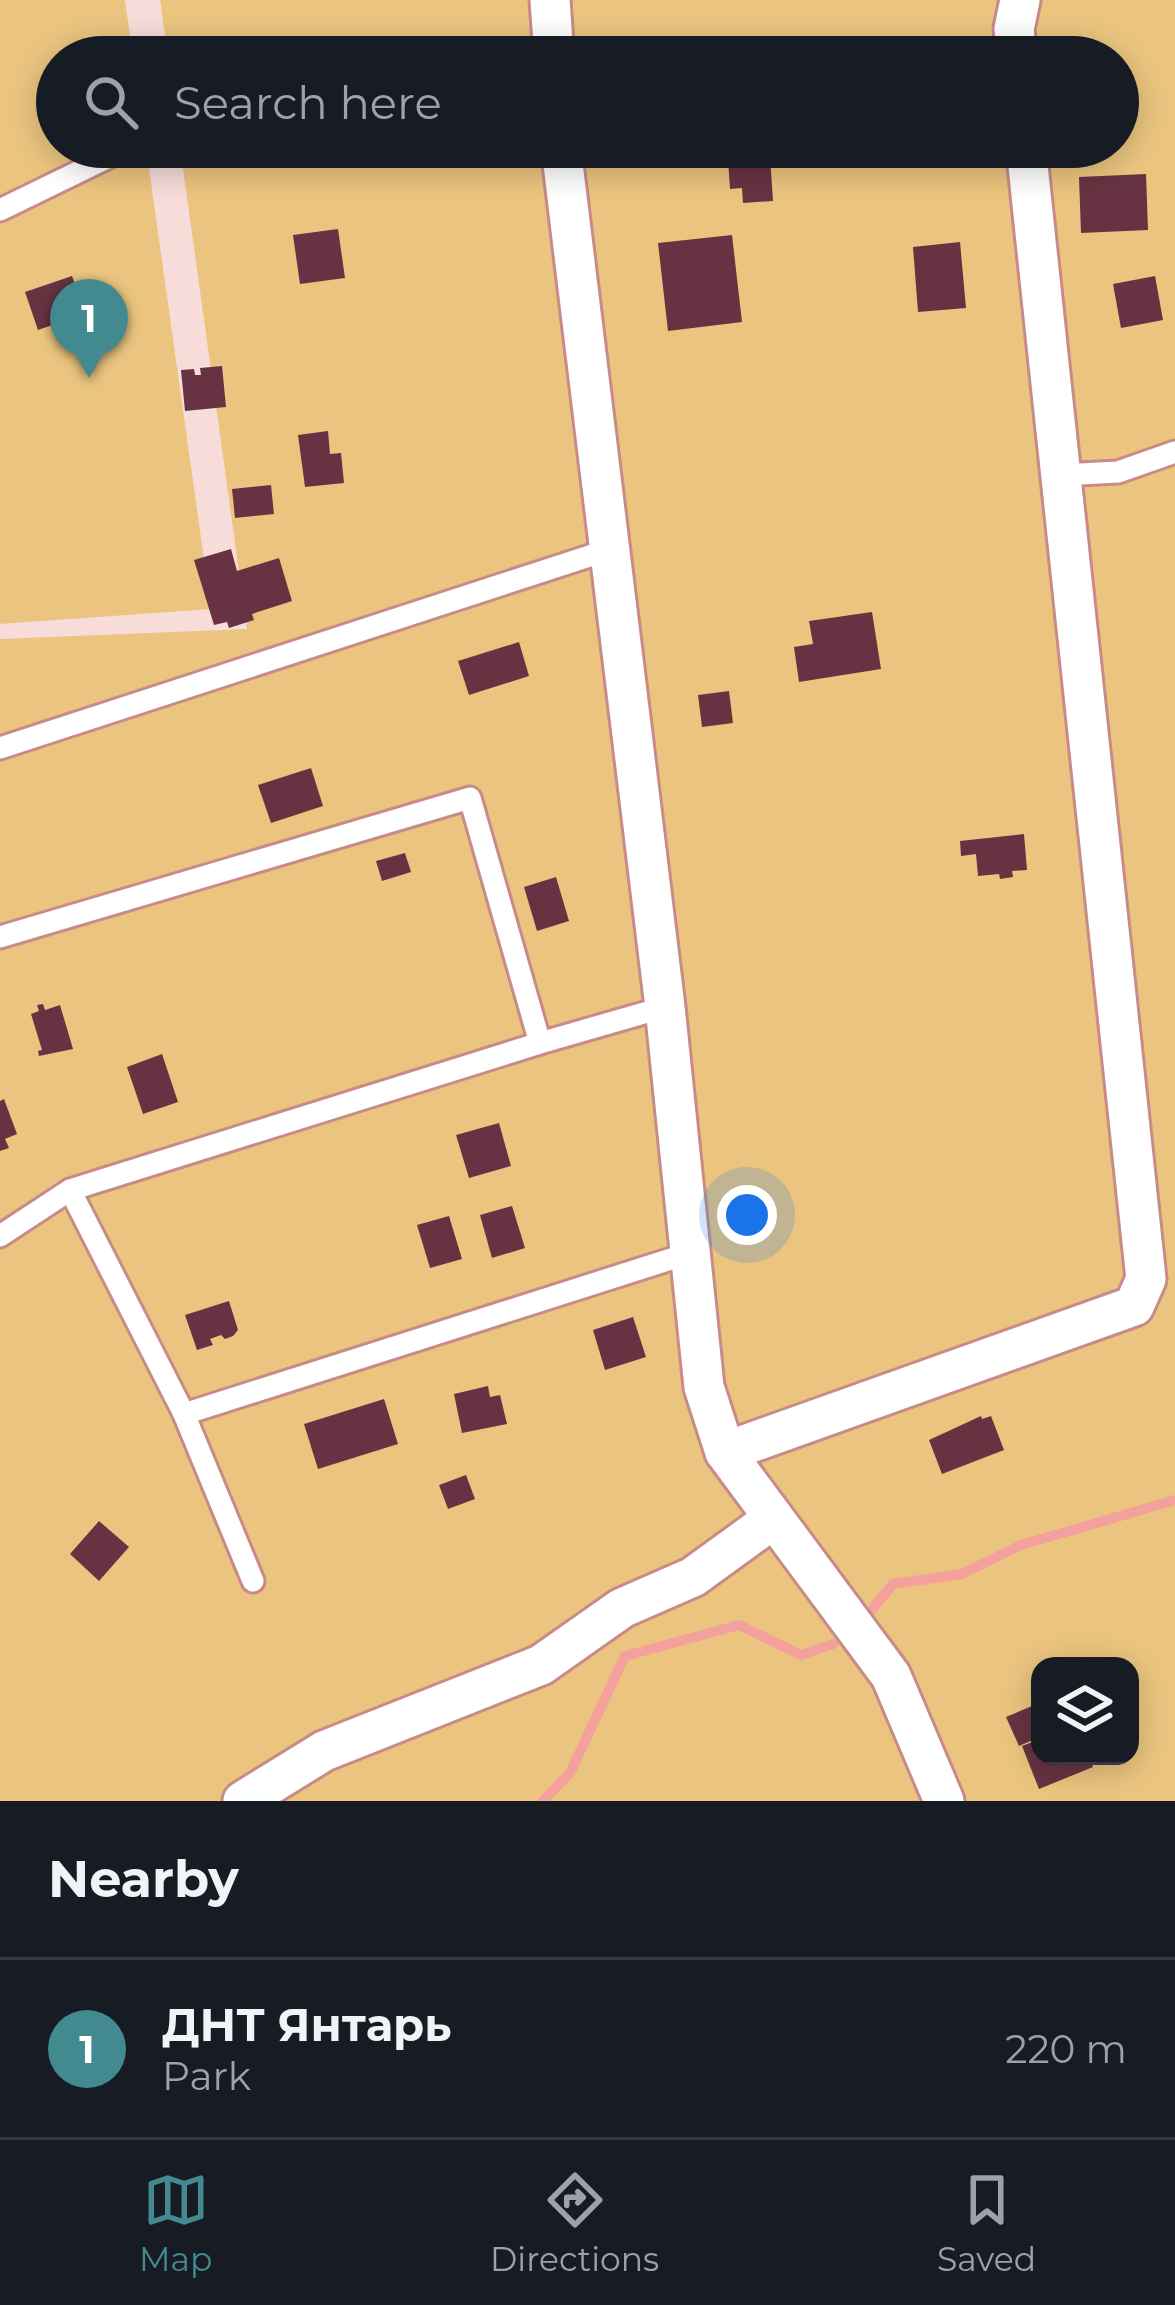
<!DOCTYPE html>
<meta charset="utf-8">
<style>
body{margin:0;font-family:Montserrat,sans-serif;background:#20242c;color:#f1f3f6}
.controls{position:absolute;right:36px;bottom:36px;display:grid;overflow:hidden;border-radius:24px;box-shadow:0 6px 30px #0003}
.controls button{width:108px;height:108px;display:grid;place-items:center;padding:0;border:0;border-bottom:3px solid #363941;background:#171b24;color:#f1f3f6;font:60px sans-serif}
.you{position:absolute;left:747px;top:1215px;width:42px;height:42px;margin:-30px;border:9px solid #fff;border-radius:50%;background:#1a73e8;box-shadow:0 0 0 18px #1a73e833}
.badge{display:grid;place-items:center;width:78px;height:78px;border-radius:50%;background:#428a90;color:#fff;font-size:39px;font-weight:700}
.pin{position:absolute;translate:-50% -99px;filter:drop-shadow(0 3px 6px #0008)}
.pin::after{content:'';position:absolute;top:63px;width:42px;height:36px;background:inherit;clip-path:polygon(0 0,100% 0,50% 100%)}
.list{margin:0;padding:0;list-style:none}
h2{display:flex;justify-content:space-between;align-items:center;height:156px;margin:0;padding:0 48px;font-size:51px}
h2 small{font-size:39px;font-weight:400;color:#9ea1a6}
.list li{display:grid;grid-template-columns:78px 1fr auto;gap:36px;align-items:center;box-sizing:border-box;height:180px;padding:0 48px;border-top:3px solid #363941}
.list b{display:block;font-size:45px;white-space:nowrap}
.list p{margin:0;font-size:39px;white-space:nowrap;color:#9ea1a6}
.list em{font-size:39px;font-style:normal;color:#9ea1a6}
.icon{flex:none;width:66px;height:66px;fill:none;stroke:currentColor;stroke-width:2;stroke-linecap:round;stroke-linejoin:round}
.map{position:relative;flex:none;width:1175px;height:1801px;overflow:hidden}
.search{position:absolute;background:#171b24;box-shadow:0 6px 30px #0003;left:36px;right:36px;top:36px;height:132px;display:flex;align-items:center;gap:30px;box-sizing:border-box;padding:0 42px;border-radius:66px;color:#9ea1a6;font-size:45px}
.sheet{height:336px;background:#171b24}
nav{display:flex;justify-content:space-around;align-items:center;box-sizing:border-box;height:168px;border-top:3px solid #363941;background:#171b24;font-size:33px;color:#9ea1a6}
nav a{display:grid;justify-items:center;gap:6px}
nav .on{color:#428a90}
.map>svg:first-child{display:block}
</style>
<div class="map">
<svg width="1175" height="1801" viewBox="0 0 1175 1801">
<rect width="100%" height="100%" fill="#f7dcda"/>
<g fill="#ebc57f" fill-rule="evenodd">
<polygon points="0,0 125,0 133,57 57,57 57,147 146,147 211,609 0,624"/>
<path d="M160,0h1015v1801h-1175v-1162l247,-10 -67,-482h938v-90h-950zM1040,1666h90v90h-90z"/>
</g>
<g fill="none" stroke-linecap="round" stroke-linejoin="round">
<g stroke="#f4a19e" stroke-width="10">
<polyline points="864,1619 893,1584 962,1574 1021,1545 1175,1500"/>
<polyline points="543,1801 570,1773 625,1656 739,1625 801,1655 833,1644"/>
</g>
</g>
<g fill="#673342">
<polygon points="899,45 900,48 921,47 921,57 882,57 882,46"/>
<polygon points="406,46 406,57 357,57 356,47"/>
<polygon points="770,156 773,201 743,203 742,188 730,189 728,159"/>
<polygon points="1146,174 1148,230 1081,233 1079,177"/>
<polygon points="338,229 345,278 300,284 293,235"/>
<polygon points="732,235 742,322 668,331 658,243"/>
<polygon points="960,242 966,308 918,312 913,247"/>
<polygon points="72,276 86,313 38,330 25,292"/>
<polygon points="1155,276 1163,320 1121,328 1113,284"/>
<polygon points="222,366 226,407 185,411 181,370 194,369 195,375 201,375 200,368"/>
<polygon points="328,431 330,454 341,453 344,483 305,487 298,435"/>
<polygon points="271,485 274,514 235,518 232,489"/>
<polygon points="231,549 237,571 279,558 292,601 252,614 254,620 229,628 227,622 214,625 194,560"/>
<polygon points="872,612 881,669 799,682 794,647 813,644 809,621"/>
<polygon points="519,642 529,676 469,695 458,661"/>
<polygon points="729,691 733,723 702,727 698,695"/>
<polygon points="311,768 323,806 271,823 258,785"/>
<polygon points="1024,834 1027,870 1012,871 1013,877 1000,879 999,874 978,876 976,854 961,856 960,841"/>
<polygon points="405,853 411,872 382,881 376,861"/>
<polygon points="556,877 569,921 537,931 524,887"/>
<polygon points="43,1004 45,1010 60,1005 73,1049 39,1056 38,1051 42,1050 31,1014 39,1011 37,1005"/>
<polygon points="162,1054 178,1102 143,1114 127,1067"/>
<polygon points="4,1099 17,1134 5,1139 9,1148 0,1151 0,1101"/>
<polygon points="499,1123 511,1166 469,1178 456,1135"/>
<polygon points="512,1206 525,1248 492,1258 480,1215"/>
<polygon points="449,1216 462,1259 430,1268 417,1225"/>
<polygon points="229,1301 238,1330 233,1336 225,1339 221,1335 210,1339 213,1345 197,1350 185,1315"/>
<polygon points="633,1317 646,1357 605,1370 593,1330"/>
<polygon points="488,1386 490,1397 500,1395 507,1424 462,1433 454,1394"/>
<polygon points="384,1399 398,1444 318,1469 304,1424"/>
<polygon points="981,1416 982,1419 991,1416 1004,1450 942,1474 929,1440"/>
<polygon points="466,1475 475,1499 448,1509 439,1485"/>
<polygon points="99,1521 129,1547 99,1581 70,1554"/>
<polygon points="1032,1706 1040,1723 1040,1737 1019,1746 1006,1717"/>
<polygon points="1040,1739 1040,1756 1089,1756 1093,1767 1039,1789 1022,1746"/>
</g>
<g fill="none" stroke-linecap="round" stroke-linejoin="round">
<defs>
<g id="service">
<polyline points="0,210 121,151 166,147"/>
<polyline points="1061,475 1118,472 1175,452"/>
<polyline points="0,748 608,550"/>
<polyline points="0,937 470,798 540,1043"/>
<polyline points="70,1190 184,1414 253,1581"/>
<polyline points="0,1236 70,1190 540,1043 665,1007"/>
<polyline points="184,1414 690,1253"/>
</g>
<g id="minor">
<polyline points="550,0 554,57"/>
<polyline points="1017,57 1014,29 1020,0"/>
<polyline points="561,147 665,1007 704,1387 725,1452 891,1676 944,1801"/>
<polyline points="725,1452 1134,1306 1146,1279 1026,147"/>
<polyline points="243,1801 324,1751 541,1665 622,1608 693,1577 773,1519"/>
</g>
</defs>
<use href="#service" stroke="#c98b88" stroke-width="27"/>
<use href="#minor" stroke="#c98b88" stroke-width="45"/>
<use href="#service" stroke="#fff" stroke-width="21"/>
<use href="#minor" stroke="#fff" stroke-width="39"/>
</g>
</svg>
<div class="controls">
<button><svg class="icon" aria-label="layers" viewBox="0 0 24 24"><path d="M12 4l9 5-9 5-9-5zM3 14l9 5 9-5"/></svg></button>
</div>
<div class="you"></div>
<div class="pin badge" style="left:89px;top:378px">1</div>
<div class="search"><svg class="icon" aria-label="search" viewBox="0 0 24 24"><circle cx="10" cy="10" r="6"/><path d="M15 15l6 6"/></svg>Search here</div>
</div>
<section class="sheet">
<h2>Nearby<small></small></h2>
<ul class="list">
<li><span class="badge">1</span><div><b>ДНТ Янтарь</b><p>Park</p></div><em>220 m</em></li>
</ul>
</section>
<nav>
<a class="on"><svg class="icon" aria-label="map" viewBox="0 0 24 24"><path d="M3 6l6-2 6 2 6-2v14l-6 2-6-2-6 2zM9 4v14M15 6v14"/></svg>Map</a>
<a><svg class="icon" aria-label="directions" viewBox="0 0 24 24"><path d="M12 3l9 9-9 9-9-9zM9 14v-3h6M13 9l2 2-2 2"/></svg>Directions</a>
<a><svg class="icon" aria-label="saved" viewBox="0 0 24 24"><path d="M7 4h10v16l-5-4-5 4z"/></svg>Saved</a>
</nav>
